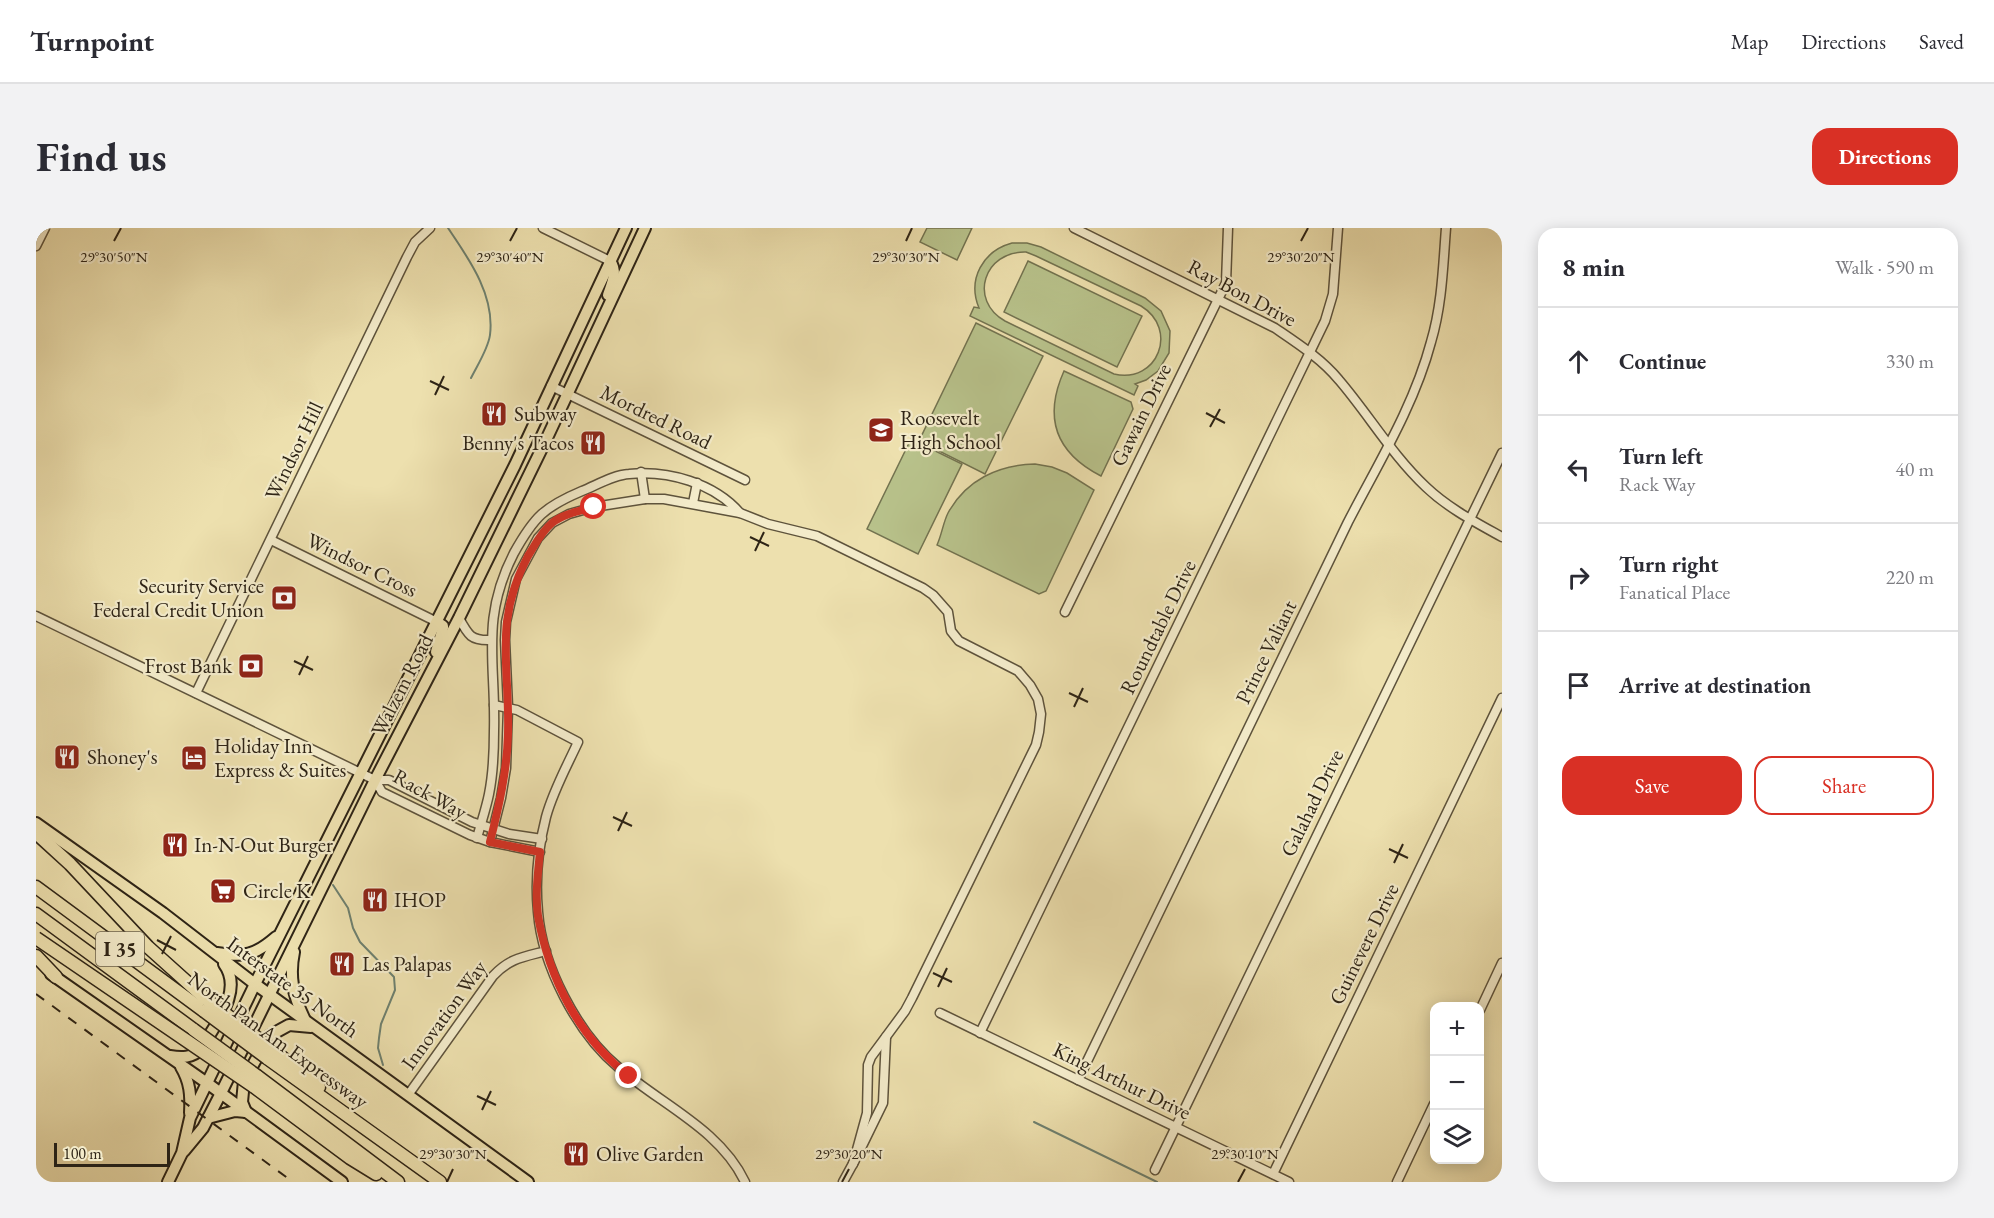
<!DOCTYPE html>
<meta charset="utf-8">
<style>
body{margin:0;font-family:"EB Garamond",serif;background:#f2f2f3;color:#2b2b33}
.controls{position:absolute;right:18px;bottom:18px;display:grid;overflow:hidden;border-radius:12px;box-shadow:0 3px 15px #0003}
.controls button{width:54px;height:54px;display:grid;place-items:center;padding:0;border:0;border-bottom:2px solid #e1e1e2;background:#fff;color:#2b2b33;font:30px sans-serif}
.scale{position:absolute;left:18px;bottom:15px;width:116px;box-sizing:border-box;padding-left:6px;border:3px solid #2e2416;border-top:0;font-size:16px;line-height:21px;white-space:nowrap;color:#2e2416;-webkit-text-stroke:4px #f3ebca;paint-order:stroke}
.stop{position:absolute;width:18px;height:18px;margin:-14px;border:4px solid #d93025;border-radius:50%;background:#fff}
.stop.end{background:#d93025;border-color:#fff;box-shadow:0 2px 6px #0008}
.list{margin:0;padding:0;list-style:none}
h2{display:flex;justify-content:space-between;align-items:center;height:78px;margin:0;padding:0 24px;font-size:26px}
h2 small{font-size:20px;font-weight:400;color:#7c7c81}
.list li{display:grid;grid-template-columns:39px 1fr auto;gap:18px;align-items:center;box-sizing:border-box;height:108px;padding:0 24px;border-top:2px solid #e1e1e2}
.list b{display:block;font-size:22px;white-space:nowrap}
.list p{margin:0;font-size:20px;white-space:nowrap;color:#7c7c81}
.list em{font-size:20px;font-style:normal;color:#7c7c81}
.actions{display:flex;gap:12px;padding:18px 24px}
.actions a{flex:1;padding:14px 0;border:2px solid #d93025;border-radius:18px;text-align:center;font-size:21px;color:#d93025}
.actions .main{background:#d93025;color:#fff}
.icon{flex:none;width:33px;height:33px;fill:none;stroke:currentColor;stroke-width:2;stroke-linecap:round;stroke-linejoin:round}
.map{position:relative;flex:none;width:1466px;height:954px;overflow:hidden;border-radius:18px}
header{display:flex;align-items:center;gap:36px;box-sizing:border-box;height:84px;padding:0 30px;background:#fff;border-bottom:2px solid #e1e1e2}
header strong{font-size:28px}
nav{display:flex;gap:33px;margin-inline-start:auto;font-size:21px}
.intro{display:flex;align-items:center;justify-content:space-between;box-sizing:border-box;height:144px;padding:0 36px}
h1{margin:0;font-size:42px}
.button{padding:15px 27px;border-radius:18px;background:#d93025;color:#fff;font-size:21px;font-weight:700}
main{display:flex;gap:36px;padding:0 36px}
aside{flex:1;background:#fff;border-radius:18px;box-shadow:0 3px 15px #0003}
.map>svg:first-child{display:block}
</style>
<header>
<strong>Turnpoint</strong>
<nav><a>Map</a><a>Directions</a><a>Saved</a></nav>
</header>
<div class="intro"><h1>Find us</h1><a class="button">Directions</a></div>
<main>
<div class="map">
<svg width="1466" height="954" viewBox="0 0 1466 954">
<rect width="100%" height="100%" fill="#ede0ae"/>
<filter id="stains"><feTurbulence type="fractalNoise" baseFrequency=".00333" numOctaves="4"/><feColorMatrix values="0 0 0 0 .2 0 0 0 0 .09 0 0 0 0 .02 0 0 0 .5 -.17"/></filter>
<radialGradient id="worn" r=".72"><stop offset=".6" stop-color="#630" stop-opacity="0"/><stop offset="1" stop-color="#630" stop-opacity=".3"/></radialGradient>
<g fill="#b8c28b" stroke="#737350" stroke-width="1.5" fill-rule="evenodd">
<polygon points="891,0 936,0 921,32 884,14"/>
<path d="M976,15h15l14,4 104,51 16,13 9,20 -1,22 -11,18 -12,9 -11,4 3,2 -4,9 -164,-79 4,-9 5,1c-12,-29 4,-57 33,-65zM990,24l10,4 105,50c38,23 17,78 -27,68l-109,-53c-37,-21 -21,-70 21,-69z"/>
<polygon points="992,33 1106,88 1081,139 968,84"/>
<polygon points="940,95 1007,128 949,246 883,213"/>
<path d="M1028,143l67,31 2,7 -32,67c-45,-23 -58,-58 -37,-105z"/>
<polygon points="875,211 926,236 882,326 831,301"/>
<path d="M999,236l17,3 15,6 27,17 -48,101 -7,3 -102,-49c5,-11 6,-22 11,-32 18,-33 50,-48 87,-49z"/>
</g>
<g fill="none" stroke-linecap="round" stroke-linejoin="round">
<g stroke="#6e806f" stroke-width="2">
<path d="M412,0c21,31 47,67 42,107 -2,14 -12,29 -19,43"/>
<polyline points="297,657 312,680 317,700 324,714 358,749 359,762 345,796 343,810 342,820 347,837"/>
<polyline points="998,894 1121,954"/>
</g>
<defs>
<g id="minor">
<polyline points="507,0 574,33"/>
<path d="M1038,0l201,100c22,15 47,31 64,52 30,35 53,75 87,107 22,21 49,35 76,50"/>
<polyline points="0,18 9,0"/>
<polyline points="515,158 709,252"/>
<polyline points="605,244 609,271"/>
<polyline points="657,275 661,255"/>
<polyline points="235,312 401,394"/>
<polyline points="1029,384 1190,55 1192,0"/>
<polyline points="0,388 339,552 353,552 436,594 473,606 506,611"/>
<path d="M423,390c9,17 12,23 32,22"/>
<polyline points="160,465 371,29 379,14 394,0"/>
<path d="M458,477l23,5 61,32c-11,24 -25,49 -32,75 -8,31 -11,64 -8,95 4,53 39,121 80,155 42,37 102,62 127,115"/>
<polyline points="339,552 346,564 434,607 454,614 504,624"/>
<path d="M441,610c4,-15 9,-29 12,-44 4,-20 5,-42 5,-63 2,-69 -14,-112 20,-178 20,-36 30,-46 68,-62 15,-6 31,-16 47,-17 39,-4 85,9 111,39"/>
<polyline points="454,614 465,570 470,540 472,479 469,412 470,394 480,351 502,310 516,295 533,286 558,279 609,271 628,271 704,285 732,296 781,308 887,360 897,367 912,384 915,403 923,413 982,443 994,457 1002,471 1005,486 1003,504 1000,517 876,770 869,783 835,829 832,837 831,885 817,936"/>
<polyline points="1444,782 1466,735"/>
<polyline points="904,785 1253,954"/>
<polyline points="944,805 1289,93 1297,66 1302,0"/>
<path d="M1042,852l270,-558c30,-58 66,-116 83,-180 11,-37 12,-75 15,-114"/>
<path d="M372,867l85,-119c17,-18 30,-19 53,-25"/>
<polyline points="826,918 847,875 850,809"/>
<polyline points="1119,942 1466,225"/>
<polyline points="1237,946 1466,470"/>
<polyline points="807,954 819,932"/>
<polyline points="1361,954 1398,876"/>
</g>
<g id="major">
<path d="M572,67c4,-12 10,-23 2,-34"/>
<polyline points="400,424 407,400 407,398 401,394"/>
<polyline points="0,595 127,685 219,756 492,954"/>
<path d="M258,724c-5,24 -1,43 10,66"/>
<path d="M181,725c28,4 37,3 59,-16"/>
<polyline points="15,746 171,855 306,954"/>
<path d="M134,828c12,2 22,2 31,-7 14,-25 43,-58 23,-85"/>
<path d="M145,839c9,15 10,28 9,46"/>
<polyline points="210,884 206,874 208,853 233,808 253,797 275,799"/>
<polyline points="172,890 199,883 210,884"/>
<polyline points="148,923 167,900 185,865 339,552 423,390 510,212 609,0"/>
<polyline points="132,954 146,925 154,890 219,756 479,237 590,0"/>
</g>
<g id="highway">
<polyline points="0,605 34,636 112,719 171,772"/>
<polyline points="0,659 168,783"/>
<polyline points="0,686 158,802"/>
<polyline points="0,728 20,749"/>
<polyline points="237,822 283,859"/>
<polyline points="231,830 404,954"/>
<polyline points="221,848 362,954"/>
<polyline points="217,858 314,930 340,946"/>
</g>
</defs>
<use href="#minor" stroke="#5e533c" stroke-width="11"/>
<use href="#major" stroke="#2e2416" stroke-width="14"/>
<use href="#highway" stroke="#2e2416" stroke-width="15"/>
<use href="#minor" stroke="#f3ebca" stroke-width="8"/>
<use href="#major" stroke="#ede0ae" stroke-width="10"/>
<use href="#highway" stroke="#ede0ae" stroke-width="12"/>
<polyline stroke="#2e2416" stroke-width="2" stroke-dasharray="10 10" stroke-linecap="butt" points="0,766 257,954"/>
<defs>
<g id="highway-bridge">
<polyline points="0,710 217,858"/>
<polyline points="171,772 237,822"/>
<polyline points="168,783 231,830"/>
<polyline points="158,802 221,848"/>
</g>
</defs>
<use href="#highway-bridge" stroke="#2e2416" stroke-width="15" stroke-linecap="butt"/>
<use href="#highway-bridge" stroke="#ede0ae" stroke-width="12"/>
</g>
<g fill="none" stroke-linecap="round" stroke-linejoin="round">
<path stroke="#d93025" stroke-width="8" d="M558,279c-14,4 -31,7 -42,16 -11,9 -17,22 -24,33 -35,66 -18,109 -20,178 -1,37 -9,72 -18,108l50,10c-2,21 -5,43 -2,64 11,62 41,122 91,160"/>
</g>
<path fill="none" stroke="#2e2416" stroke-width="2" d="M78,13l7,-13M474,13l7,-13M870,13l6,-13M1265,13l7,-13M394,153l19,9M399,167l9,-19M1170,185l19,10M1174,199l10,-18M714,309l19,9M719,323l9,-19M258,433l19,9M263,447l9,-19M1033,465l19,9M1038,479l9,-19M577,589l19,9M582,603l9,-19M1353,621l19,9M1358,635l9,-19M121,712l19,10M126,726l9,-18M897,745l19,9M902,759l9,-19M441,868l19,9M446,882l9,-19M411,954l6,-13M806,954l7,-13M1202,954l7,-13"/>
<defs>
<symbol id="restaurant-square" viewBox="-11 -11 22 22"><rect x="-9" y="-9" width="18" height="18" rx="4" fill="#8f2418" stroke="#f3ebca"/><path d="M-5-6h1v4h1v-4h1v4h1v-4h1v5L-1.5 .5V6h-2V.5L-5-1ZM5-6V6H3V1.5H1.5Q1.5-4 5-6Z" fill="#fff"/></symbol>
<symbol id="school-square" viewBox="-11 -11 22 22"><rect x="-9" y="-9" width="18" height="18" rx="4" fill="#8f2418" stroke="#f3ebca"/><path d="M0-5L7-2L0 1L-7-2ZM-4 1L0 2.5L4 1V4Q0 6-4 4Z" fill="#fff"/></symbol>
<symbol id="bank-square" viewBox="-11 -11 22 22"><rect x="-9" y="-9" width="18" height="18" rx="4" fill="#8f2418" stroke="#f3ebca"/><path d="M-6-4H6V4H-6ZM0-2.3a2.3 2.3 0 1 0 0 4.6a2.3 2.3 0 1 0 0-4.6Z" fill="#fff"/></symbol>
<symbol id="hotel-square" viewBox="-11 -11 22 22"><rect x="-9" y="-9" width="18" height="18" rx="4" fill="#8f2418" stroke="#f3ebca"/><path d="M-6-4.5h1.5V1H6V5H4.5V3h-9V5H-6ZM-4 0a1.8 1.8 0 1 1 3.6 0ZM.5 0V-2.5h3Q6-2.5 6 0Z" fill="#fff"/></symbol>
<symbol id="supermarket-square" viewBox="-11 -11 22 22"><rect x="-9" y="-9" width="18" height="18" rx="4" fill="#8f2418" stroke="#f3ebca"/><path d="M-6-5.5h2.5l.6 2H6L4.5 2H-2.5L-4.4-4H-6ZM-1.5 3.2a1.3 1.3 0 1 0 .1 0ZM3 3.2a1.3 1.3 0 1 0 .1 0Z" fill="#fff"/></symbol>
</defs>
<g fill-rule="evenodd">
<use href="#restaurant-square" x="443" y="171" width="30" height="30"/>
<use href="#school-square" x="830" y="187" width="30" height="30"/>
<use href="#restaurant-square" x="542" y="200" width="30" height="30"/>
<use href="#bank-square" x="233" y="355" width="30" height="30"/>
<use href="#bank-square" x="200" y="423" width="30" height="30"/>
<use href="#restaurant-square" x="16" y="514" width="30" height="30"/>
<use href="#hotel-square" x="143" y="515" width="30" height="30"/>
<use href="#restaurant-square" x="124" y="602" width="30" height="30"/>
<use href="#supermarket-square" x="172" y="648" width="30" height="30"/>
<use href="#restaurant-square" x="324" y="657" width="30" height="30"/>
<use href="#restaurant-square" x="291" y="721" width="30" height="30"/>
<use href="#restaurant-square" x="525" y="911" width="30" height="30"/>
</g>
<g text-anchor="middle" stroke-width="4.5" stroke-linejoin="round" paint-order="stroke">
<rect fill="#f3ebca" stroke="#69604c" stroke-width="1.5" x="60" y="704" width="48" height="34" rx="4.5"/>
<g font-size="20" font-weight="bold" fill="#2e2416">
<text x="84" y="728">I 35</text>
</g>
<g font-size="21" fill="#2e2416" stroke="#f3ebca">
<text transform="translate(1206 65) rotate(28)" y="7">Ray Bon Drive</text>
<text transform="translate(1105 187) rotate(-64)" y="7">Gawain Drive</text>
<text transform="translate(620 189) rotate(26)" y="7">Mordred Road</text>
<text transform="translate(258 223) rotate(-64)" y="7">Windsor Hill</text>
<text transform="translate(326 337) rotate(26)" y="7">Windsor Cross</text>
<text transform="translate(1122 399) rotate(-64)" y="7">Roundtable Drive</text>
<text transform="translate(1230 424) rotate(-64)" y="7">Prince Valiant</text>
<text transform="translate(366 457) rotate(-63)" y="7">Walzem Road</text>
<text transform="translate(394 566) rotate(29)" y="7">Rack Way</text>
<text transform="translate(1276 575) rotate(-64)" y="7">Galahad Drive</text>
<text transform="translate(1328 716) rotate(-64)" y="7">Guinevere Drive</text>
<text transform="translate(257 759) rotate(36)" y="7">Interstate 35 North</text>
<text transform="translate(408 787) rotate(-54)" y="7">Innovation Way</text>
<text transform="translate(242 812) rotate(36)" y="7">North Pan Am Expressway</text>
<text transform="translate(1086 853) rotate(26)" y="7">King Arthur Drive</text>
</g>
<g font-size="21" fill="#2e2416" stroke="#f3ebca" text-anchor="start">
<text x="478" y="193">Subway</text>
<text x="864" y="197">Roosevelt<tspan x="864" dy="24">High School</tspan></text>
<text x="538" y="222" text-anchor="end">Benny's Tacos</text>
<text x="228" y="365" text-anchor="end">Security Service<tspan x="228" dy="24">Federal Credit Union</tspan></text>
<text x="196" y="445" text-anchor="end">Frost Bank</text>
<text x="178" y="525">Holiday Inn<tspan x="178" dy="24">Express &amp; Suites</tspan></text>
<text x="51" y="536">Shoney's</text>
<text x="158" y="624">In-N-Out Burger</text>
<text x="207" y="670">Circle K</text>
<text x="358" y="679">IHOP</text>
<text x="326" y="743">Las Palapas</text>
<text x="560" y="933">Olive Garden</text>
</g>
</g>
<g font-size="15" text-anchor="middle" fill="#2e2416" stroke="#f3ebca" stroke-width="4.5" stroke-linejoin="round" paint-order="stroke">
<text x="78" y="34">29°30'50"N</text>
<text x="474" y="34">29°30'40"N</text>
<text x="870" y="34">29°30'30"N</text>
<text x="1265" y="34">29°30'20"N</text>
<text x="417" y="931">29°30'30"N</text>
<text x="813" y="931">29°30'20"N</text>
<text x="1209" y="931">29°30'10"N</text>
</g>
<rect width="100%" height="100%" filter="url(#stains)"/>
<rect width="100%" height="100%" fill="url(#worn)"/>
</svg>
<div class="controls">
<button>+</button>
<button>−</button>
<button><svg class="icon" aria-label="layers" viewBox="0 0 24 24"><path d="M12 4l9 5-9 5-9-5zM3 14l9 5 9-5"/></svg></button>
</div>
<div class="scale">100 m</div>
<div class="stop" style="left:558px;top:279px"></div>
<div class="stop end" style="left:593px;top:848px"></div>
</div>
<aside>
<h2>8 min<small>Walk · 590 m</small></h2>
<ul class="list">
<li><svg class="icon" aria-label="ahead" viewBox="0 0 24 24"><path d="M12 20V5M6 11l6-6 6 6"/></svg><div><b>Continue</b></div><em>330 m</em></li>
<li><svg class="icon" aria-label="left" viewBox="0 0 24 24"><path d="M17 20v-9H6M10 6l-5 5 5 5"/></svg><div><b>Turn left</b><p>Rack Way</p></div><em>40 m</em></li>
<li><svg class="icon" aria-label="right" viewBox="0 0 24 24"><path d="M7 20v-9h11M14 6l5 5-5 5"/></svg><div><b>Turn right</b><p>Fanatical Place</p></div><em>220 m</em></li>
<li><svg class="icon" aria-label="arrive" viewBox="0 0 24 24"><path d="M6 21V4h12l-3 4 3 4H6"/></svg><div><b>Arrive at destination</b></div></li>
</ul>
<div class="actions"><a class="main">Save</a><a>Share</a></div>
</aside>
</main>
